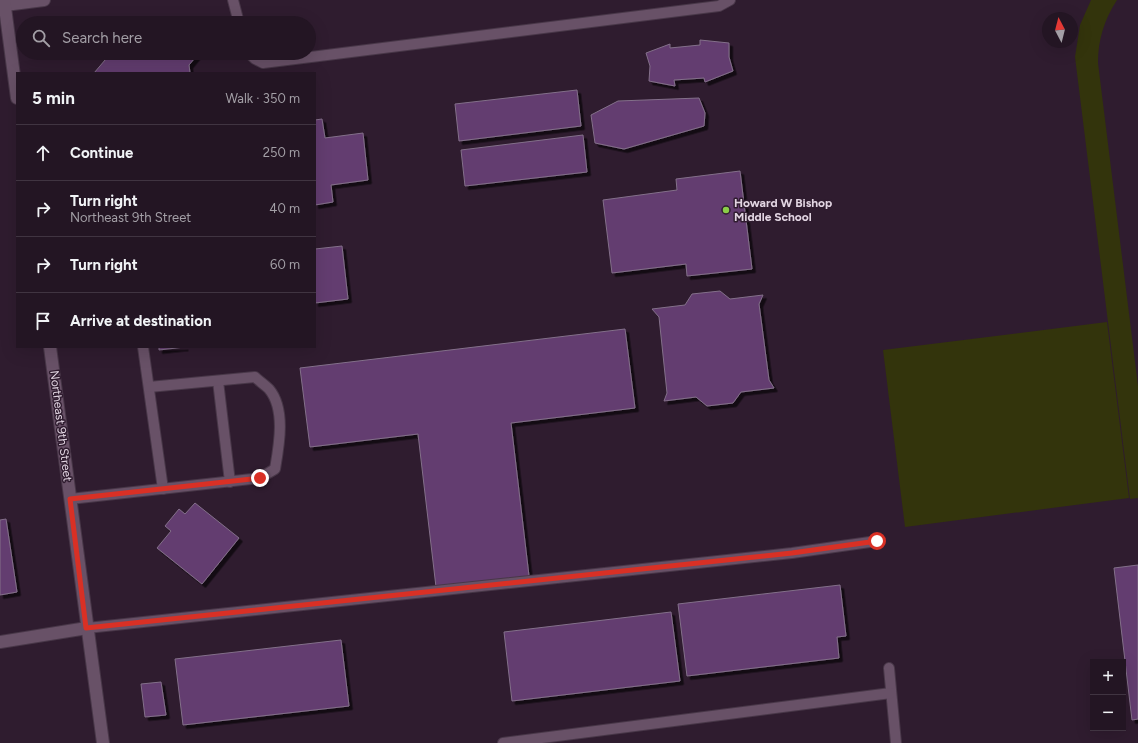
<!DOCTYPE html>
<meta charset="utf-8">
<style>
body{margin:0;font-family:Figtree,sans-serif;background:#2f2230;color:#f1f3f6}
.controls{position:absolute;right:12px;bottom:12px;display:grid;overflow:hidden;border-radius:0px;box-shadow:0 4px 16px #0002}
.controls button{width:36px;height:36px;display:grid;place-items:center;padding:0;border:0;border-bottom:1px solid #403441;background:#231523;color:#f1f3f6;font:20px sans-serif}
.compass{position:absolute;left:1042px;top:12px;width:36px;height:36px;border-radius:50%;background:#231523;box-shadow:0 4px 16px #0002;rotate:353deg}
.stop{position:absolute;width:12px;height:12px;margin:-9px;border:3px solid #d93025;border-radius:50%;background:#fff}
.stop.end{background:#d93025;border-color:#fff;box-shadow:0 1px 4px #0008}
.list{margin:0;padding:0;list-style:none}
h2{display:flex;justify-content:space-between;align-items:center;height:52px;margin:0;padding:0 16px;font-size:17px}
h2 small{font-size:13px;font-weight:400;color:#a39fa6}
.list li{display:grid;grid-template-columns:26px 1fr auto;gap:12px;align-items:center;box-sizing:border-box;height:56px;padding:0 16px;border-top:1px solid #403441}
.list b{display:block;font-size:15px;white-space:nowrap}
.list p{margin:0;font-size:13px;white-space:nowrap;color:#a39fa6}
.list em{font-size:13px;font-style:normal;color:#a39fa6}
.icon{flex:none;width:22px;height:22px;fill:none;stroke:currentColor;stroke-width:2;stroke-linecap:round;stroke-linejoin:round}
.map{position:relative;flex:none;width:1138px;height:743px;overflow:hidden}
.search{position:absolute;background:#231523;box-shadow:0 4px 16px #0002;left:16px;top:16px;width:300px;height:44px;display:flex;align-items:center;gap:10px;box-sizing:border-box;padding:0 14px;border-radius:22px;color:#a39fa6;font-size:15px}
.panel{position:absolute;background:#231523;box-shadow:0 4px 16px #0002;left:16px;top:72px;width:300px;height:276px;border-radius:0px}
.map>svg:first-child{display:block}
</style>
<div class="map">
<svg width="1138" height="743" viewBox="0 0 1138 743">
<defs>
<filter id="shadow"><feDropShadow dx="3.5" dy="3.5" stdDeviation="0" flood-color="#0009"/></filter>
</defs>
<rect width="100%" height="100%" fill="#2f1c2f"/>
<g fill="#33340c">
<path d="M1091,0h26c-13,20 -19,40 -19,63l40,323v112l-8,1 -55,-442 5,-32z"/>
<polygon points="1107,322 1129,498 905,527 883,350"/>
</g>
<g fill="#633c6f" stroke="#83708a" filter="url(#shadow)">
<polygon points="700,40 729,43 729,57 733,71 705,82 704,78 674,80 675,86 649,81 650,66 646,53 670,44 670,48 700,45"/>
<polygon points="111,53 199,53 189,65 190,73 94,73"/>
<polygon points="577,90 581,126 459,141 455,104"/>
<polygon points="699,98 705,113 704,126 624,149 595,143 591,115 618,101"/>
<polygon points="322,119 325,138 363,133 368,180 331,185 333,202 315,205 315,120"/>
<polygon points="583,135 587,172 465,186 461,150"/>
<polygon points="740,171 752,269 687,276 686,264 612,273 603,200 677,190 676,179"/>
<polygon points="342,246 348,299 315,303 315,249"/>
<polygon points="720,291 730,299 763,295 759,304 769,380 774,388 741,392 733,403 707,406 696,397 664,401 667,393 659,317 652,309 685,305 692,294"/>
<polygon points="625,329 635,408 511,423 529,576 436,587 418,434 310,447 300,368"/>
<polygon points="159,347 185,347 159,350"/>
<polygon points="195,503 239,538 202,584 157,548 171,531 165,526 179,509 185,514"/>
<polygon points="6,519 17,592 0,595 0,520"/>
<polygon points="1138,565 1138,719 1132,720 1114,568"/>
<polygon points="840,585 846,636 837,637 839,658 687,676 678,604"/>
<polygon points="671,612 680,681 512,701 504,632"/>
<polygon points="341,640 349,706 183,725 175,659"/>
<polygon points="161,682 166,715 145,717 141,684"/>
</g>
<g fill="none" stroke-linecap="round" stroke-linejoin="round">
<defs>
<g id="lane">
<polyline points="233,0 239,23"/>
<polyline points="249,53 255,59 263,63 719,6 730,0"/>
<polyline points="143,347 163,489"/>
<polyline points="218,381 230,482"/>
<path d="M70,499l190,-21 15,-9c4,-23 11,-60 -6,-80 -4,-4 -10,-8 -14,-12l-106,10"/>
<polyline points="87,628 792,553 877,541"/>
<polyline points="889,668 896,743"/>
<polyline points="503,743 891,693"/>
</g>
<g id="street">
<polyline points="5,5 44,0"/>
<polyline points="0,642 87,628"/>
</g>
<g id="secondary">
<polyline points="4,0 17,98"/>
<polyline points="50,347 103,743"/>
</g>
</defs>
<use href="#lane" stroke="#483748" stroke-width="12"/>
<use href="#street" stroke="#483748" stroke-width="14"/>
<use href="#secondary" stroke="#483748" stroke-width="14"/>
<use href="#lane" stroke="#685167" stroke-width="10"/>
<use href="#street" stroke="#685167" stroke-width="12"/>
<use href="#secondary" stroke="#685167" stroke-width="12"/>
</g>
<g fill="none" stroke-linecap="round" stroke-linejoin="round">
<polyline stroke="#d93025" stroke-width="5" points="260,478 70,499 86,628 792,553 877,541"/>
</g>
<circle fill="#8ace48" stroke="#2f1c2f" stroke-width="1.5" cx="726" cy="210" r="4"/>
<g text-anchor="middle" stroke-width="3" stroke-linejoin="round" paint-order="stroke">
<g font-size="12" font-weight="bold" fill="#e2d5e2" stroke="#2f1c2f" text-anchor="start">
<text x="734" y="207">Howard W Bishop<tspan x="734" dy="14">Middle School</tspan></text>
</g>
<g font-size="12" fill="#e2d5e2" stroke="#2f1c2f">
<text transform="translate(61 426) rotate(83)" y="4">Northeast 9th Street</text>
</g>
</g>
</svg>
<div class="controls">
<button>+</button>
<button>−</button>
</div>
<svg class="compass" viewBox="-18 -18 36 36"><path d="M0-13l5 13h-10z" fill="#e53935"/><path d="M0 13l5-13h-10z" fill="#a39fa6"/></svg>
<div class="stop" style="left:877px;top:541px"></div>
<div class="stop end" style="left:260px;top:478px"></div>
<div class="search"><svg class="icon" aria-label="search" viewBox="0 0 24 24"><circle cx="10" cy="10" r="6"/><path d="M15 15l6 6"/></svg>Search here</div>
<section class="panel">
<h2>5 min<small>Walk · 350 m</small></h2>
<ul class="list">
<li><svg class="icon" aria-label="ahead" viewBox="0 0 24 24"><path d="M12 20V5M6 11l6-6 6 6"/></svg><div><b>Continue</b></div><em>250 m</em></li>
<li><svg class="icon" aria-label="right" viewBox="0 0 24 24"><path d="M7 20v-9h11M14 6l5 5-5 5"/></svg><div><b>Turn right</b><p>Northeast 9th Street</p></div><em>40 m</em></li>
<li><svg class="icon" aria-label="right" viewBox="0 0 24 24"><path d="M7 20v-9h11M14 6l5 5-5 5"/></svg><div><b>Turn right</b></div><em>60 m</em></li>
<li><svg class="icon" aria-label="arrive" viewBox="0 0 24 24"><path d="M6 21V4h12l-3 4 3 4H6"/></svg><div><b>Arrive at destination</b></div></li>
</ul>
</section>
</div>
